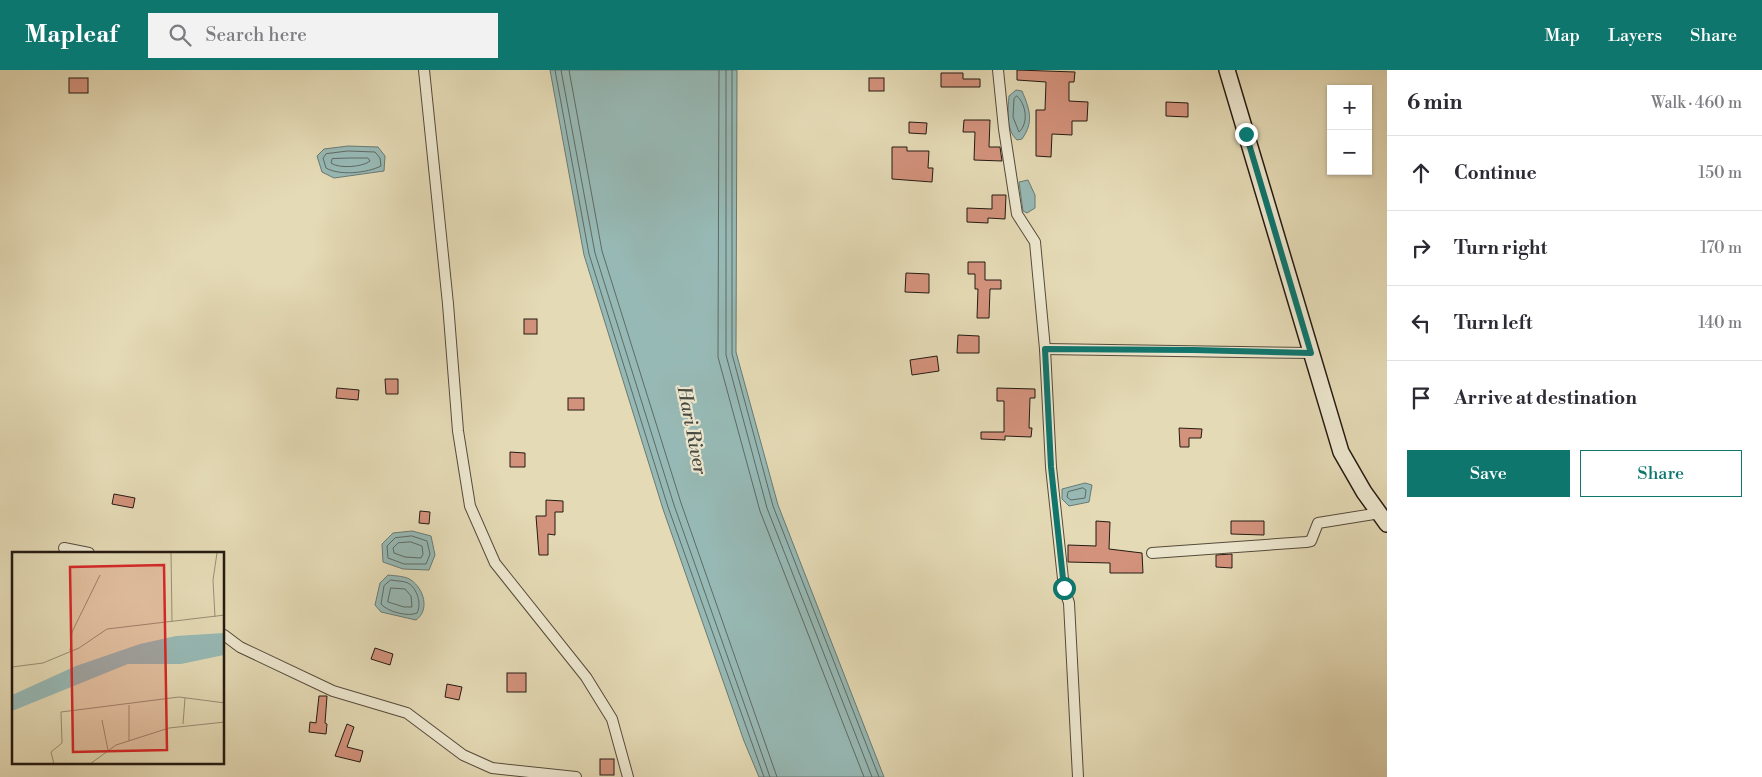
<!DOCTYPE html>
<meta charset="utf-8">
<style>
body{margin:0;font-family:"Libre Bodoni",serif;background:#f2f2f3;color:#2b2b33}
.controls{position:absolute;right:15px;top:15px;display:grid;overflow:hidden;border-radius:0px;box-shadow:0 1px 4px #0004}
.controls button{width:45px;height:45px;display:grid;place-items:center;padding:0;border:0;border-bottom:1px solid #e1e1e2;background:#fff;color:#2b2b33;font:25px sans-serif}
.stop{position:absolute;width:15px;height:15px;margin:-11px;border:4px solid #0f766e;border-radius:50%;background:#fff}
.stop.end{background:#0f766e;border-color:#fff;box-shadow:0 1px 5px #0008}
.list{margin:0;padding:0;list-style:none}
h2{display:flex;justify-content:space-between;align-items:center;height:65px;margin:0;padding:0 20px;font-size:21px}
h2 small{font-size:16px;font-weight:400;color:#7c7c81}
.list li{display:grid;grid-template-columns:32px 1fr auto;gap:15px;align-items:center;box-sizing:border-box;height:75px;padding:0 20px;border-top:1px solid #e1e1e2}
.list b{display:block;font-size:19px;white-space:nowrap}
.list em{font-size:16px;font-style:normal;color:#7c7c81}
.actions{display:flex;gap:10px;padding:15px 20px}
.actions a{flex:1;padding:11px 0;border:1px solid #0f766e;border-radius:0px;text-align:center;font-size:18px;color:#0f766e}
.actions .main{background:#0f766e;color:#fff}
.icon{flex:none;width:28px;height:28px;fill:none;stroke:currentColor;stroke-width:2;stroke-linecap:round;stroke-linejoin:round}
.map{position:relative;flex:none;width:1387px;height:707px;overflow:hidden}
header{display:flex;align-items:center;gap:30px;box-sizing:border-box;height:70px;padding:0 25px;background:#0f766e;color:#fff}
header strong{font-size:24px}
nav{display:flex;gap:28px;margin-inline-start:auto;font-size:18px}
.search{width:350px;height:45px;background:#f2f2f3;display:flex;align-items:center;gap:12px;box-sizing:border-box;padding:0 18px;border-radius:0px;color:#7c7c81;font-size:19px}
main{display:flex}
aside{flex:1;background:#fff}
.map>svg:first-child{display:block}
</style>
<header>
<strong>Mapleaf</strong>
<div class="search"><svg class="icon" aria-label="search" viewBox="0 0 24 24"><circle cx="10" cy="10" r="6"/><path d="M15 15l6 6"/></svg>Search here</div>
<nav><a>Map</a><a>Layers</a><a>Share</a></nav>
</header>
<main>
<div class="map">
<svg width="1387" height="707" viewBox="0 0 1387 707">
<rect width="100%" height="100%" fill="#e4dab5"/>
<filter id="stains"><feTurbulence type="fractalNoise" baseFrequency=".004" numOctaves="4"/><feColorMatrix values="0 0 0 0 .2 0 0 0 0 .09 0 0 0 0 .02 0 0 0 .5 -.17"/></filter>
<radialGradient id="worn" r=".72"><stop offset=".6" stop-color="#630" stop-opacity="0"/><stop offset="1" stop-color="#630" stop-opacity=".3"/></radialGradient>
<g fill="#97b9b5" stroke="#697a74">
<polygon points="550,0 737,0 736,282 778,435 884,707 759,707 744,671 663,439 584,185"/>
<path d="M1016,20l6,1c8,19 12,31 0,48l-5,1c-12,-11 -9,-30 -8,-44z"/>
<polygon points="348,76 378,77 385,86 384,101 334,108 322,102 317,86 324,79"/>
<polygon points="1028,110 1035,125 1035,138 1027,143 1023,141 1019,112"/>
<polygon points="1085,413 1092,415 1089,432 1069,436 1062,429 1062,419"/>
<polygon points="412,461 431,466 435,485 429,500 403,499 383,492 382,474 393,463"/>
<path d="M388,505c7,1 18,1 23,5 13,9 19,30 5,40l-35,-8 -6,-7 5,-22z"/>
</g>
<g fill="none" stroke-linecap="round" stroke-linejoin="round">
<g stroke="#5e6a64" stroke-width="1">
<polyline points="555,0 589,184 668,437 764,707"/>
<polyline points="561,0 595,183 674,435 770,707"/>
<polyline points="569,0 602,181 681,433 777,707"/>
<polyline points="719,0 718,287 760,441 864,707"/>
<polyline points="726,0 726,285 767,438 872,707"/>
<polyline points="732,0 732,284 773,436 879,707"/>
<path d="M1017,26c9,8 12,27 2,36l-6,-15 1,-18z"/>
<path d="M348,81l27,1 5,6 1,8c-14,7 -41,10 -55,2l-3,-10 3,-4z"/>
<path d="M349,88h19l2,3c-7,6 -31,8 -39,2l1,-4z"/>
<polygon points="1083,418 1086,420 1085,428 1071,430 1067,427 1068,422"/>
<polygon points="412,466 427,471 430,484 426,494 404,494 388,488 387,476 395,468"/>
<polygon points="411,472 422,476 423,484 421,488 405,487 394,483 393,478 398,473"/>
<path d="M391,510c5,1 13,1 17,3 9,5 14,21 9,30 -9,4 -29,-1 -36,-9l3,-18z"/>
<polygon points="391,518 405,519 411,526 412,537 404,537 388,532"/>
</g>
</g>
<g fill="#d3927c" stroke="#251b12">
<polygon points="1017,0 1075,2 1074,12 1069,12 1069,31 1088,32 1087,51 1072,51 1072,65 1052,64 1051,87 1036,86 1036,40 1045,40 1046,12 1017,10"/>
<polygon points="941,3 963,3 963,9 980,9 980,17 941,17"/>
<rect x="69" y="8" width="19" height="15"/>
<rect x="869" y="8" width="15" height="13"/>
<polygon points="1166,32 1188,33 1188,47 1166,46"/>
<polygon points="964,50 990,50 989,77 1000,77 1002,91 974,90 975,62 963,62"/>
<polygon points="909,52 927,53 926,64 909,63"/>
<polygon points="892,77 907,77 907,81 929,81 928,98 933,98 932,112 892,109"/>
<polygon points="992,125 1006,125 1005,149 988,148 988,153 967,152 967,138 992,139"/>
<polygon points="968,192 985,192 985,210 1001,210 1001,219 990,219 989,248 977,248 978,219 975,219 975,204 968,204"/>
<polygon points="906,203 929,204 929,223 905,222"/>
<rect x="524" y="249" width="13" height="15"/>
<polygon points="958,265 979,266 979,283 957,283"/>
<polygon points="937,286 939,301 912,305 910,290"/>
<polygon points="385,309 398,309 398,324 386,324"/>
<polygon points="337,318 359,320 358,330 336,328"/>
<polygon points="997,318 1035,319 1035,328 1030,328 1029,358 1032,358 1031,367 1005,366 1005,370 981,369 981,362 1004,362 1004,331 997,331"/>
<rect x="568" y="328" width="16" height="12"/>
<polygon points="1179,358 1202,359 1201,368 1189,368 1189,377 1180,377"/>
<polygon points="510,382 525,383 525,397 510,397"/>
<polygon points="114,424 135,428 133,438 112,434"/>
<polygon points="546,430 563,431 563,442 555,442 555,465 548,464 548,485 539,485 536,446 546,446"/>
<polygon points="420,441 430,442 429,454 419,453"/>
<polygon points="1096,451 1110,452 1109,479 1142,483 1143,503 1110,503 1110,493 1068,492 1068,475 1096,476"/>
<polygon points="1231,451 1264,451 1264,465 1231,464"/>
<polygon points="1232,484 1232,498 1216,497 1216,485"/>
<polygon points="375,578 393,584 390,595 371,589"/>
<rect x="507" y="603" width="19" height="19"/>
<polygon points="447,614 462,617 459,630 445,627"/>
<polygon points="319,626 327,626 325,653 327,654 326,664 309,662 310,652 316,653"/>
<polygon points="347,654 354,657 347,677 363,681 360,692 335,686"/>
<rect x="600" y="689" width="14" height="16"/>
</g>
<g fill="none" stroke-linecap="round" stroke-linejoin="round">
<defs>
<g id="street">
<polyline points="424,0 448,234 458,361 470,436 495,493 586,607 612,649 628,707"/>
<polyline points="998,0 1004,59 1017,144 1035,172 1045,279 1051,397 1064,518 1069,533 1078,707"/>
<polyline points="1045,279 1311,283"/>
<polyline points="64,478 89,483"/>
<polyline points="1152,483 1306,472 1311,471 1318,453 1380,443"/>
<polyline points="224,565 240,577 333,621 407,643 463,685 492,698 576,707"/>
</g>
<polyline id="secondary" points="1227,0 1341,382 1364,422 1387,454"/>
</defs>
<use href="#street" stroke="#554b3b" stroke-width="12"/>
<use href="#secondary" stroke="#251b12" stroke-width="18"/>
<use href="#street" stroke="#ede7cf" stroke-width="10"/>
<use href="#secondary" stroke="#ede7cf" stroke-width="15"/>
</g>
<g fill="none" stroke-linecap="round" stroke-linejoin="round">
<polyline stroke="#0f766e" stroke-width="6" points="1064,518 1051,397 1045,279 1194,280 1311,283 1246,64"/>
</g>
<g text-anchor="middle" stroke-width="4.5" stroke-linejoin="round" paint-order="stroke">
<g font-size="19" font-style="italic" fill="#474a43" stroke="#ede7cf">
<text transform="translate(693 360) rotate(79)" y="7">Hari River</text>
</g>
</g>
<g transform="translate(12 482)">
<rect width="212" height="212" fill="#e4dab5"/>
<path d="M212,81v22l-43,9h-53l-116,47v-16l64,-29 64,-22 36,-8z" fill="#97b9b5"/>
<path fill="none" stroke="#988e74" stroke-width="1" d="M159,1l1,68M203,65l-2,-37 4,-27M58,99l2,-19 28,-57M0,115l31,-4 36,-15 28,-19 118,-14M117,153v36M90,168l6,30M171,172l2,-26M42,212l-3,-12 11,-9 -1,-31 118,-15 46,6M78,212l26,-19 53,-17 56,-6"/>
<path fill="#d62828" fill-opacity="0.15" stroke="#d62828" stroke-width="2.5" d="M152,13l3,185 -94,2 -3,-185z"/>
<rect width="212" height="212" fill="none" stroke="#251b12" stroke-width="2.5"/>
</g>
<rect width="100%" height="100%" filter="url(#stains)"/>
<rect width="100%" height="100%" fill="url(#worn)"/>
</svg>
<div class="controls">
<button>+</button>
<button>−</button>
</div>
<div class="stop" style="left:1064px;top:518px"></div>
<div class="stop end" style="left:1246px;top:64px"></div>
</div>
<aside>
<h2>6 min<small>Walk · 460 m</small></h2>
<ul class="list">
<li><svg class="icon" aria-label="ahead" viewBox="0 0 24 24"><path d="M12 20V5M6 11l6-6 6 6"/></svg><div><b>Continue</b></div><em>150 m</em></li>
<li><svg class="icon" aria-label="right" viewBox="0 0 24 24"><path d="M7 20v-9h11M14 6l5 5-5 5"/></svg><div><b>Turn right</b></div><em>170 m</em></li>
<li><svg class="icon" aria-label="left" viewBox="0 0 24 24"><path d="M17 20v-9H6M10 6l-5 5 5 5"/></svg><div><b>Turn left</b></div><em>140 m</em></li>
<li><svg class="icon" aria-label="arrive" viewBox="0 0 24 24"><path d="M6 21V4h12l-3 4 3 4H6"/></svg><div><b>Arrive at destination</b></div></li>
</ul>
<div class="actions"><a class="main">Save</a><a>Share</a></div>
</aside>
</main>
